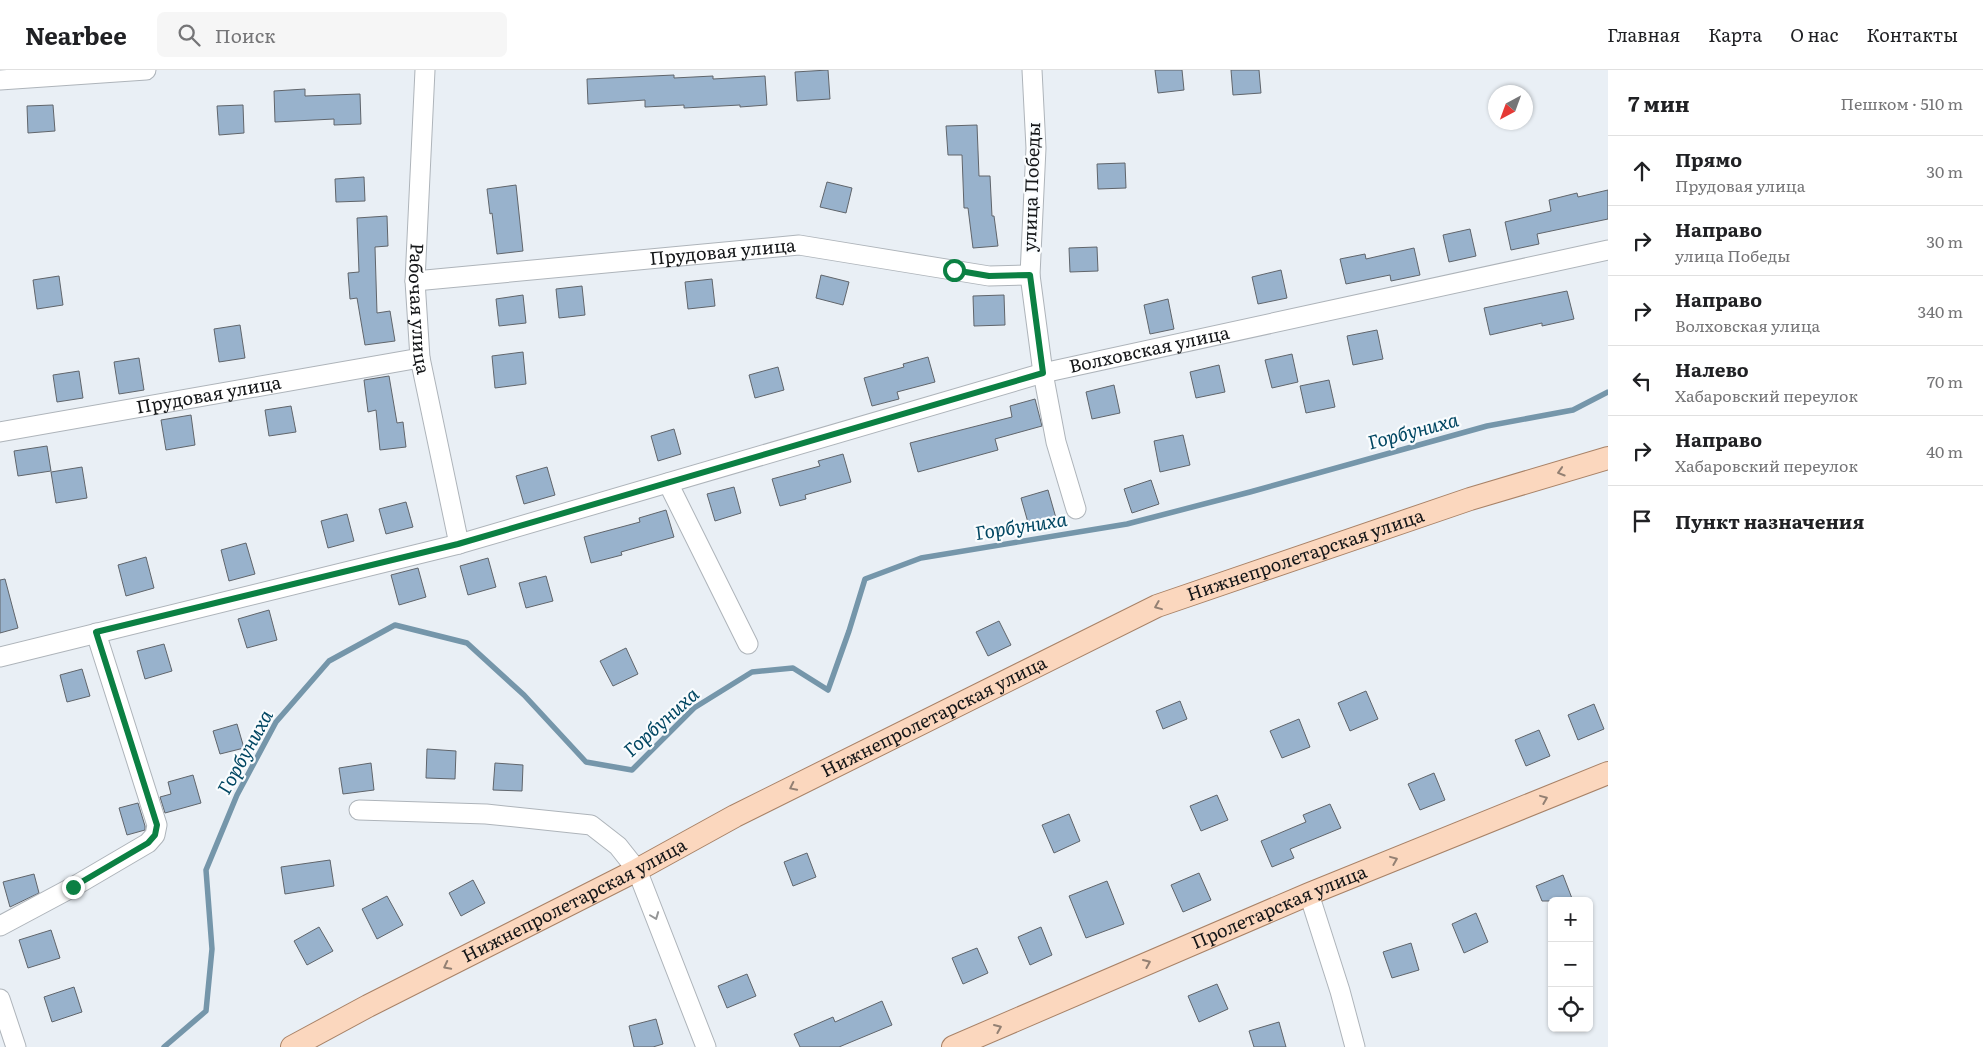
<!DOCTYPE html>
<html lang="ru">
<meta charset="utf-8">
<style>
body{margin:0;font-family:Literata,serif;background:#f6f6f6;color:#202124}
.controls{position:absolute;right:15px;bottom:15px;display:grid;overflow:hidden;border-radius:8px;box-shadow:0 1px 4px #0004}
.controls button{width:45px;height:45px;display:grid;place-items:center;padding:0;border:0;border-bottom:1px solid #e0e0e0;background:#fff;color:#202124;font:25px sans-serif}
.compass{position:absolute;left:1488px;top:15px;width:45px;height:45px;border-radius:50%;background:#fff;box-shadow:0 1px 4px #0004;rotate:221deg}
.stop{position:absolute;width:15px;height:15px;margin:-11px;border:4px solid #0b8043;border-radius:50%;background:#fff}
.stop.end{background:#0b8043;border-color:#fff;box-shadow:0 1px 5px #0008}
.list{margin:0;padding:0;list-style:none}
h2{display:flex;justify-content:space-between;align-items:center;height:65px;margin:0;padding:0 20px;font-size:21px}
h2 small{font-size:16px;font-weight:400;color:#757577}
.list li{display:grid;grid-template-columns:32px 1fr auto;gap:15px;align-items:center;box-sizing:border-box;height:70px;padding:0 20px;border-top:1px solid #e0e0e0}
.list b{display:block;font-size:19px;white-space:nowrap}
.list p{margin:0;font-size:16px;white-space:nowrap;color:#757577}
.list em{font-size:16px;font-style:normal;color:#757577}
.icon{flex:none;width:28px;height:28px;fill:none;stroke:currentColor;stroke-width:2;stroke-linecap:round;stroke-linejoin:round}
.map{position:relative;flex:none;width:1608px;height:977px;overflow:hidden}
header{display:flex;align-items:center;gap:30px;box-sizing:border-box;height:70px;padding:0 25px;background:#fff;border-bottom:1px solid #e0e0e0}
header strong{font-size:24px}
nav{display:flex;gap:28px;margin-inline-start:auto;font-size:18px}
.search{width:350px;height:45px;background:#f6f6f6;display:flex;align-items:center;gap:12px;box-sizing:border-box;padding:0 18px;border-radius:8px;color:#757577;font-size:19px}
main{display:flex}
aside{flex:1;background:#fff}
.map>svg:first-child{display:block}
</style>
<header>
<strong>Nearbee</strong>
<div class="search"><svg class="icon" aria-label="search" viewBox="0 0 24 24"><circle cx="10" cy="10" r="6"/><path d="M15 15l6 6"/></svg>Поиск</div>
<nav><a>Главная</a><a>Карта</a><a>О нас</a><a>Контакты</a></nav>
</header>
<main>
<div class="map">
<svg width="1608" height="977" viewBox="0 0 1608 977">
<rect width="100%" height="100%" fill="#e9eff5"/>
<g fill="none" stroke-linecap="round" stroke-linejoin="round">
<polyline stroke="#7596aa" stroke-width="5.5" points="164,977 206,941 212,879 206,800 237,725 276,652 329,591 395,555 467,573 524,625 586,692 632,700 694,638 752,602 793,598 828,620 849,561 865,509 921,488 1127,454 1250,422 1487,356 1573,340 1608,322"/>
</g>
<g fill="#98b2cc" stroke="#60656b">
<polygon points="828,0 830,29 797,31 795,2"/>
<polygon points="1155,0 1182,0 1184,20 1158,23"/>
<polygon points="1231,0 1259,0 1261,23 1233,25"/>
<polygon points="674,5 674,8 713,6 713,9 765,6 767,35 740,37 740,35 684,38 684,35 645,37 645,30 588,34 587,9"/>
<polygon points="305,19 305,26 360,24 361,54 334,55 334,49 275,52 274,21"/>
<polygon points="53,35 55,61 28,63 27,36"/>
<polygon points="243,35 244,63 219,65 217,36"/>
<polygon points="977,55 979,106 990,106 992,146 994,146 998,176 973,178 968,138 964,138 962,85 948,85 946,56"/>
<polygon points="1125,93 1126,118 1098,119 1097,94"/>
<polygon points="364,107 365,131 336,132 335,109"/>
<polygon points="827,112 852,118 846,143 820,137"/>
<polygon points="516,115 523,181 497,184 492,143 490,144 487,119"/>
<polygon points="1608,120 1608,149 1537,164 1539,174 1511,180 1505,152 1551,141 1549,130 1577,123 1578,127"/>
<polygon points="387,146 388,176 375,177 377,243 390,241 395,271 365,275 357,228 350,229 348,203 359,202 357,148"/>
<polygon points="1470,159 1476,186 1449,192 1443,165"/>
<polygon points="1097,177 1098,201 1070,202 1069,178"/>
<polygon points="1414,178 1420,205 1391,211 1390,205 1346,214 1340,189 1365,184 1366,189"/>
<polygon points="1281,200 1287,228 1258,234 1252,207"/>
<polygon points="821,205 849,212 843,235 816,228"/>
<polygon points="59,206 63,235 37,239 33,210"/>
<polygon points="712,209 715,236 688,239 685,212"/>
<polygon points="582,216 585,245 559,248 556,219"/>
<polygon points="1567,221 1574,249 1542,256 1542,253 1490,265 1484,238"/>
<polygon points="523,225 526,253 499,256 496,229"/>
<polygon points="1004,225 1005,255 974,256 973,226"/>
<polygon points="1168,229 1174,259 1150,264 1144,235"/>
<polygon points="240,255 245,288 219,292 214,259"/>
<polygon points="1377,260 1383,289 1353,295 1347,266"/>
<polygon points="523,282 526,314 495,318 492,286"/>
<polygon points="1292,284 1298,312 1272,318 1265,290"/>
<polygon points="928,287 935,312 897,322 899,329 872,336 864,308 904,297 903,294"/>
<polygon points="139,288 144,320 119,324 114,292"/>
<polygon points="1219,295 1225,322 1196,328 1190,302"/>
<polygon points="778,297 784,320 755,328 749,305"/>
<polygon points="79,301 83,328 57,332 53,305"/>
<polygon points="389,306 397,353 403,352 406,377 380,380 376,340 368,342 364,310"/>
<polygon points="1329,310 1335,337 1306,343 1300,316"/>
<polygon points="1114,315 1120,343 1092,349 1086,322"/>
<polygon points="1035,329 1042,356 995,369 998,380 918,402 910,373 1012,347 1010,336"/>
<polygon points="291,336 296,362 269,366 265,340"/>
<polygon points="191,345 195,375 166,380 161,350"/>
<polygon points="674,359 681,384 658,391 651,366"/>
<polygon points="1183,365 1190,395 1160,402 1154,371"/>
<polygon points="47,376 51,401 18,406 14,381"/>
<polygon points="843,384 851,412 805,425 806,429 780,436 772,409 820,396 818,391"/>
<polygon points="82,397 87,428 56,433 51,402"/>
<polygon points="547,397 555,425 524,434 516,406"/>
<polygon points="1151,410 1159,434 1132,443 1124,419"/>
<polygon points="734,417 741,443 715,451 707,424"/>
<polygon points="1048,420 1056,448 1029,456 1021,428"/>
<polygon points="406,432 413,457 386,464 379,439"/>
<polygon points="666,440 674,467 621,482 622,485 591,493 584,467 640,452 639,448"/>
<polygon points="347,444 354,471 328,478 321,451"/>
<polygon points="246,473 255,504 229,511 221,480"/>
<polygon points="146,487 154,518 126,526 118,495"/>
<polygon points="488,488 496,517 468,525 460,496"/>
<polygon points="418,498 426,527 399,535 391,505"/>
<polygon points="546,506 553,531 526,538 519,513"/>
<polygon points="5,509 18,558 0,563 0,510"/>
<polygon points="269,540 277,570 247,578 238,549"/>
<polygon points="999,551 1011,575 988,586 976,562"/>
<polygon points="164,574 172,601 145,609 137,581"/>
<polygon points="626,578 638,604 613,616 600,591"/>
<polygon points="82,599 90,626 67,632 60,605"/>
<polygon points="1366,621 1378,649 1350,661 1338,633"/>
<polygon points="1180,631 1187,649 1163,659 1156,641"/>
<polygon points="1594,634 1604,659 1578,670 1568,645"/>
<polygon points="1299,649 1310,677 1282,688 1270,661"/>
<polygon points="237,654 244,678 220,684 213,661"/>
<polygon points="1539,660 1550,686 1526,696 1515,670"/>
<polygon points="427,679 456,681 455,709 426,708"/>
<polygon points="371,693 374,720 343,724 339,698"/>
<polygon points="495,693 523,695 522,721 493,720"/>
<polygon points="1434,703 1445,730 1420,740 1408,714"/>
<polygon points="193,705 201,733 165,743 160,727 171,724 168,712"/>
<polygon points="1217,725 1228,750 1201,761 1190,736"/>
<polygon points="138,733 145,756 145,760 127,765 119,738"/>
<polygon points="1330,734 1341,758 1290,779 1294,788 1272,797 1261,771 1306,752 1303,745"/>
<polygon points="1069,744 1080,771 1054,783 1042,755"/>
<polygon points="807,783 816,807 793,816 784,792"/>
<polygon points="330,790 334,816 285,824 281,797"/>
<polygon points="1199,803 1211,830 1183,842 1171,815"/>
<polygon points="34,804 39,823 10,837 3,812"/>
<polygon points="1563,805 1573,831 1542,831 1536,816"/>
<polygon points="473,810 485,833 461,846 449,823"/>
<polygon points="1107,811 1124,854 1086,868 1069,826"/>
<polygon points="387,826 403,855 377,869 362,839"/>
<polygon points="1476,843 1488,872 1464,883 1452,854"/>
<polygon points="319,857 333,881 307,895 294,871"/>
<polygon points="1041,857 1052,885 1030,895 1018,867"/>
<polygon points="51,860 60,888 28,898 19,870"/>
<polygon points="1411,873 1419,900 1392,908 1383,882"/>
<polygon points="977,878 988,903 963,914 952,888"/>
<polygon points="747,904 756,926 727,938 718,916"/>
<polygon points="1217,914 1228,939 1199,952 1188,926"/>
<polygon points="74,917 82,942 52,952 44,927"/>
<polygon points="882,931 892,955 839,977 800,977 794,964 833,947 835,952"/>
<polygon points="656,949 663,974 653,977 634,977 629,956"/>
<polygon points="1279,952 1286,977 1254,977 1249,961"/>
</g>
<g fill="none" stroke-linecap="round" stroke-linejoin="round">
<defs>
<g id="minor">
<path id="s1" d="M425,0l-10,211 5,77 39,186"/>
<polyline points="1032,0 1036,78 1030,205 1043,303 1056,372 1076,439"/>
<polyline points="0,10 146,0"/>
<path id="s2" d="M415,211l384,-36 190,31 41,-1"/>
<path id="s3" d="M0,362l420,-74"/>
<polyline points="668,413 748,574"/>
<path id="s4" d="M0,587l459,-113 584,-171 565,-123"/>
<polyline points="359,740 486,744 591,755 618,776 637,800 706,977"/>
<polyline points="1309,824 1340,921 1355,977"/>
<polyline points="0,856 73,817 148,773 155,765 157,755 96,563"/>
<polyline points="0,929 16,977"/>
</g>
<g id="major">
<path id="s5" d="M292,977l76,-41 269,-136 98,-54 422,-210 313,-107 138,-41"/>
<path id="s6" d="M953,977l356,-153 299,-121"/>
</g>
</defs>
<use href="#minor" stroke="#aeb4ba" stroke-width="21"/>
<use href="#major" stroke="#a88267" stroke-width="24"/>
<use href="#minor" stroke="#fff" stroke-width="19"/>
<use href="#major" stroke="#fbd7be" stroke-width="22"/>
</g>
<defs><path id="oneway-chevron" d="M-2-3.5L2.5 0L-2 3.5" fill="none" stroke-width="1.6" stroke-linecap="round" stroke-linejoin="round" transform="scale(1.25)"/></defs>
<g stroke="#938073">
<use href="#oneway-chevron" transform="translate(1561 402) rotate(163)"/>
<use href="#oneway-chevron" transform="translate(1158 536) rotate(158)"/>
<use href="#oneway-chevron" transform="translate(793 717) rotate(154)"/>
<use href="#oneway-chevron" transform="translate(1544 729) rotate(-22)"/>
<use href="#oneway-chevron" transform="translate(1394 790) rotate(-22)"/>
<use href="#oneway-chevron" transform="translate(1147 893) rotate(-23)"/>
<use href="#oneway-chevron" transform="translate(447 896) rotate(153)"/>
<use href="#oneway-chevron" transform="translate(998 958) rotate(-23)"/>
</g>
<use stroke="#959697" href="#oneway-chevron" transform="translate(655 846) rotate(69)"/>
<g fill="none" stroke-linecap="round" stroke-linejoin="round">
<polyline stroke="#0b8043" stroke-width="6" points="73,817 148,773 155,765 157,755 96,562 458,474 1043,303 1030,205 989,206 954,200"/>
</g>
<g text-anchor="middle" stroke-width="4.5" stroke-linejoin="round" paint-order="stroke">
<g font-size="18" fill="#141618" stroke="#f9fcfe">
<text transform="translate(1032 117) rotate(-88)" y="6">улица Победы</text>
<text dy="6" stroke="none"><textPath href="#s2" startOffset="309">Прудовая улица</textPath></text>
<text dy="6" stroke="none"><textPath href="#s1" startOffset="239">Рабочая улица</textPath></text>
<text dy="6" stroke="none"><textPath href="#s4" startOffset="1190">Волховская улица</textPath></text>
<text dy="6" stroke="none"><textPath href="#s3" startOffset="212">Прудовая улица</textPath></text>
<text dy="6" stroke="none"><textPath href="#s5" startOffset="1128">Нижнепролетарская улица</textPath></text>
<text dy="6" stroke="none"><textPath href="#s5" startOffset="722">Нижнепролетарская улица</textPath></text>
<text dy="6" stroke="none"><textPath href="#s5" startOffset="318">Нижнепролетарская улица</textPath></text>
<text dy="6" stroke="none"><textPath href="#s6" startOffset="355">Пролетарская улица</textPath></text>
</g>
<g font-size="19" font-style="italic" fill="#004662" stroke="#f9fcfe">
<text transform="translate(1413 361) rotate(-15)" y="7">Горбуниха</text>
<text transform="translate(1021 456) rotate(-9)" y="7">Горбуниха</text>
<text transform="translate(661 652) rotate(-42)" y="7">Горбуниха</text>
<text transform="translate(245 682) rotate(-61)" y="7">Горбуниха</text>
</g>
</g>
</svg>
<div class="controls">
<button>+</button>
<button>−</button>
<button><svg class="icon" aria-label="locate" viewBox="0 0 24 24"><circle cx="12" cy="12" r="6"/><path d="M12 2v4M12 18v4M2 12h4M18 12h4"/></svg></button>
</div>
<svg class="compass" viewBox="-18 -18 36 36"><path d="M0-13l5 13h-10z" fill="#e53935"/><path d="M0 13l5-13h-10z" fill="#757577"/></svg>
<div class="stop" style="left:954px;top:200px"></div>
<div class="stop end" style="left:73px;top:817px"></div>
</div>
<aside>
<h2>7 мин<small>Пешком · 510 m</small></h2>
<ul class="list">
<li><svg class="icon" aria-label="ahead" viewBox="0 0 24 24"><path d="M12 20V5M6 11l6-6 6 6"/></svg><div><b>Прямо</b><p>Прудовая улица</p></div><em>30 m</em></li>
<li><svg class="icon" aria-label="right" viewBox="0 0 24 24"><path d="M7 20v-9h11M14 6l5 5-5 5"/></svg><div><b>Направо</b><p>улица Победы</p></div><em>30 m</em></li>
<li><svg class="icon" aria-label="right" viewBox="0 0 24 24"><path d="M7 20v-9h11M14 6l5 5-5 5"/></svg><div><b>Направо</b><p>Волховская улица</p></div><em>340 m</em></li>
<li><svg class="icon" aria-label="left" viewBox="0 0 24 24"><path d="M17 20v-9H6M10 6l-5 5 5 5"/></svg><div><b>Налево</b><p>Хабаровский переулок</p></div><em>70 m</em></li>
<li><svg class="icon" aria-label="right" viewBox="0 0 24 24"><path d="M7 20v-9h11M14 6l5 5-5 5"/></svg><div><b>Направо</b><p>Хабаровский переулок</p></div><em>40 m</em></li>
<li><svg class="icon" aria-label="arrive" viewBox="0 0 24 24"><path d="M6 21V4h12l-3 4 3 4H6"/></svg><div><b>Пункт назначения</b></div></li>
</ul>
</aside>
</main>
